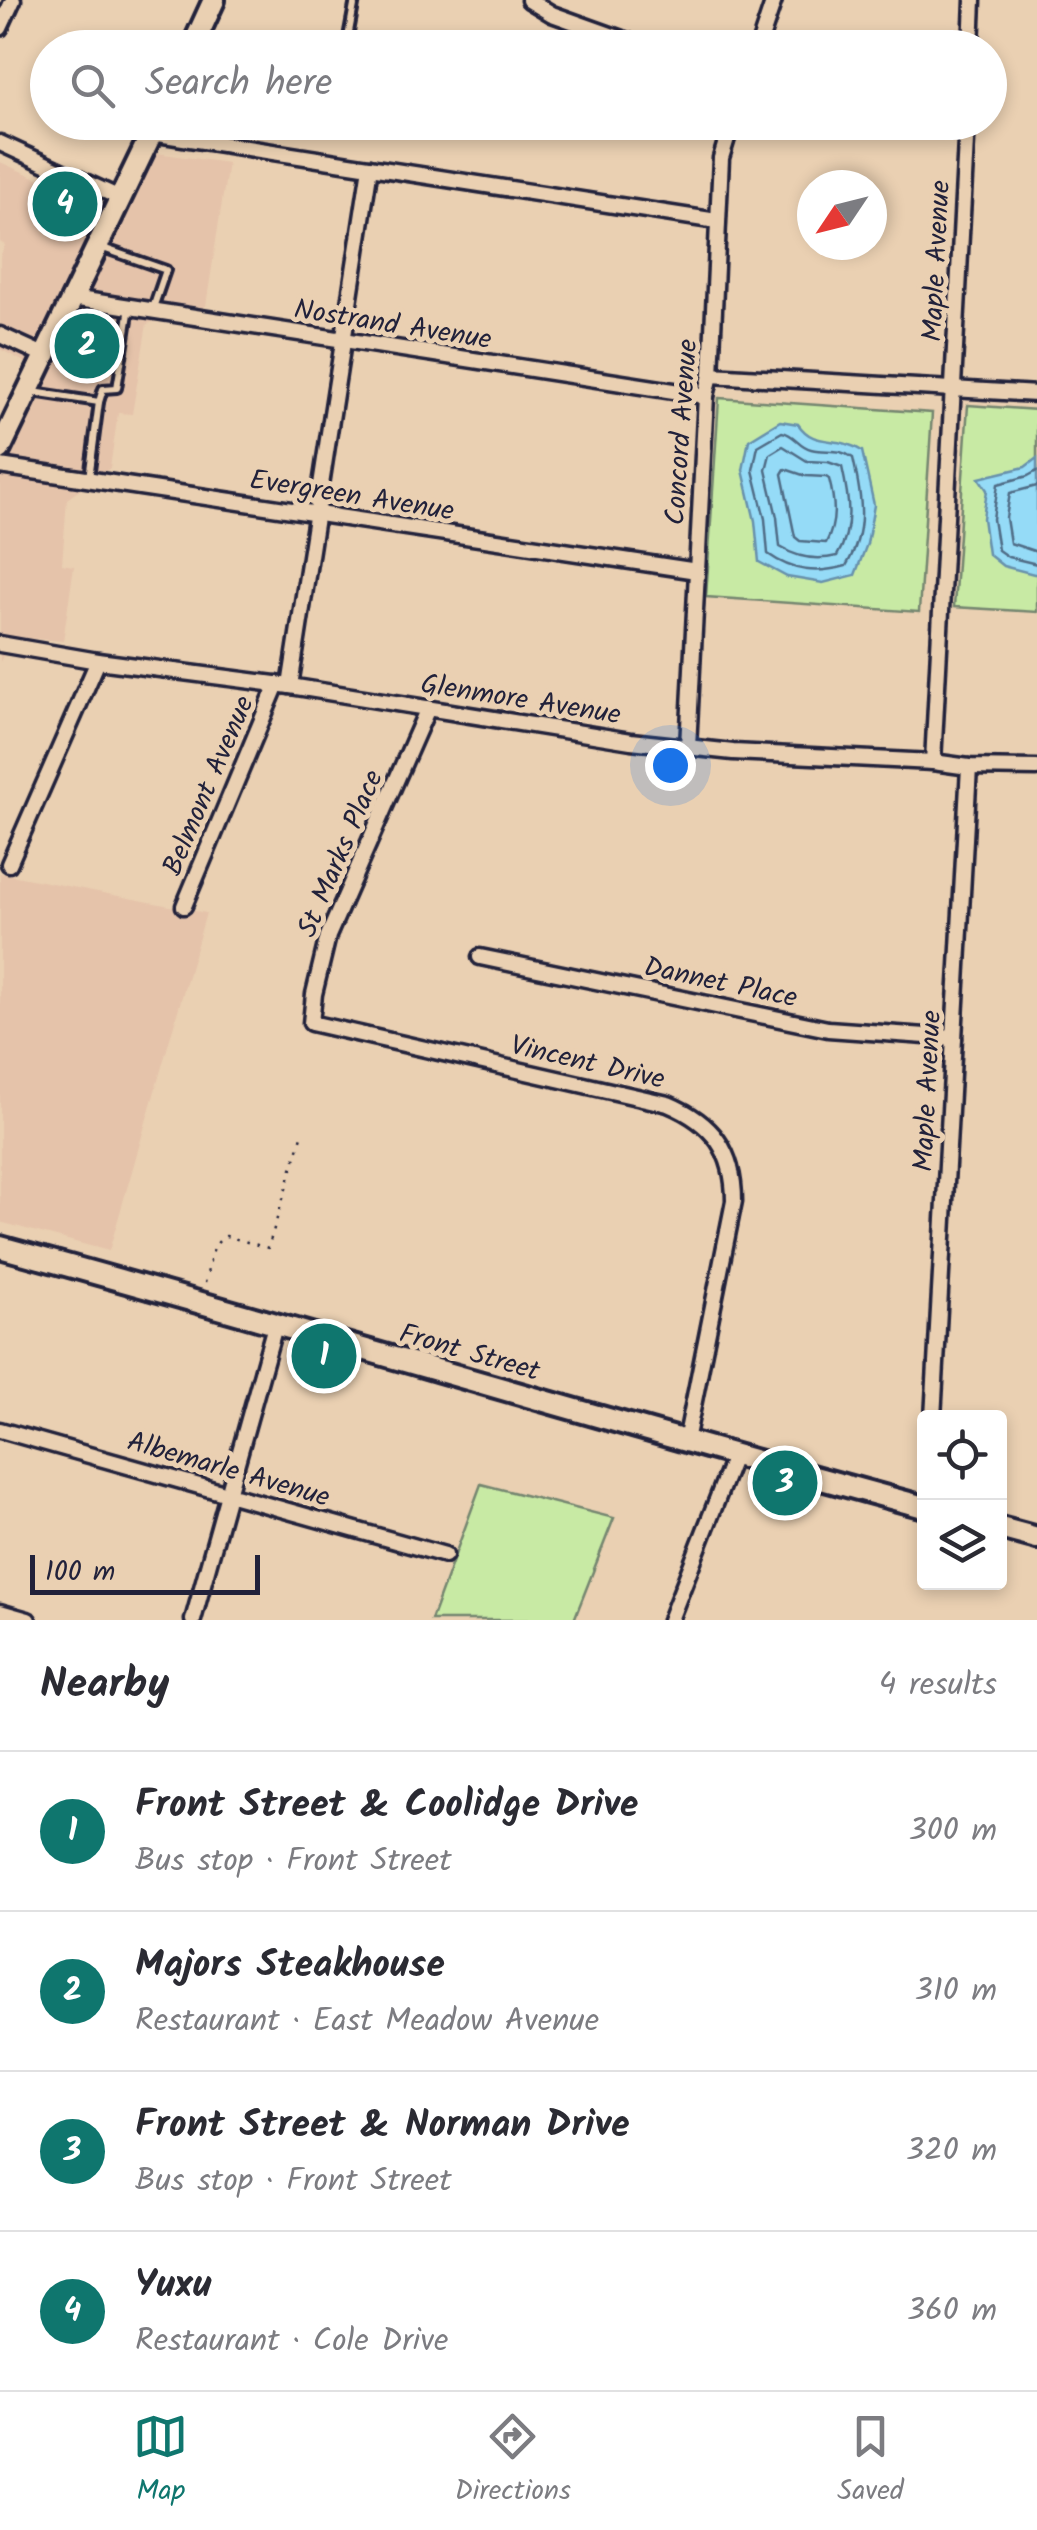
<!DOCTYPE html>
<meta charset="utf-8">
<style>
body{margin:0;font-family:Kalam,sans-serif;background:#f7f7f7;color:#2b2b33}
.controls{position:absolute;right:30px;bottom:30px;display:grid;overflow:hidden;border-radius:10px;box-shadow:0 5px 15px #0003}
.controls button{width:90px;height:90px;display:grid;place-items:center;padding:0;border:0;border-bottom:2px solid #e1e1e2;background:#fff;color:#2b2b33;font:50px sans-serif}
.compass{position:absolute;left:797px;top:170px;width:90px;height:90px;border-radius:50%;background:#fff;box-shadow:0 5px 15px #0003;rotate:235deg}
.scale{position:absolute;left:30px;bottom:25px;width:230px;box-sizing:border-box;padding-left:10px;border:5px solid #22223b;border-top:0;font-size:28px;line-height:35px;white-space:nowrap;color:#22223b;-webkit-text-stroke:8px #ead0b2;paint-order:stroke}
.you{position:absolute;left:670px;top:765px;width:35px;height:35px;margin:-25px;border:8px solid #fff;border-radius:50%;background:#1a73e8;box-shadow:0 0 0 15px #1a73e833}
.badge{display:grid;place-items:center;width:65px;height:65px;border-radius:50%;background:#0f766e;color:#fff;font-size:32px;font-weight:700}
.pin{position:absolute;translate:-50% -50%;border:5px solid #fff;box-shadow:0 2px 10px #0006}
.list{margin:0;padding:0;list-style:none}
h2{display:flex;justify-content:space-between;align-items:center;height:130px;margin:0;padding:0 40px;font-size:42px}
h2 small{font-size:32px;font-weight:400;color:#7c7c81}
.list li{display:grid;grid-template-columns:65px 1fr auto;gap:30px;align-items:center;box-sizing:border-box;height:160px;padding:0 40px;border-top:2px solid #e1e1e2}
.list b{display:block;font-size:38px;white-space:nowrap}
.list p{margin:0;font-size:32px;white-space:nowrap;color:#7c7c81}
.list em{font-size:32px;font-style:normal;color:#7c7c81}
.icon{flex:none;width:55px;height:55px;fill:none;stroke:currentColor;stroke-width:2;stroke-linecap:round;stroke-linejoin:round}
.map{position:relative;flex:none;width:1037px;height:1620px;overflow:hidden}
.search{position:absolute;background:#fff;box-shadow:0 5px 15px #0003;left:30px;right:30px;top:30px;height:110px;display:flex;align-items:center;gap:25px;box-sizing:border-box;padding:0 35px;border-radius:55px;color:#7c7c81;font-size:38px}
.sheet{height:770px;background:#fff}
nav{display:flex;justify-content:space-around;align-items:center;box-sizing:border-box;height:140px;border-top:2px solid #e1e1e2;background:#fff;font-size:28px;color:#7c7c81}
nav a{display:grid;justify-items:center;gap:5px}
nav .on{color:#0f766e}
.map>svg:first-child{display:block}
</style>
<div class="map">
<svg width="1037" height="1620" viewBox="0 0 1037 1620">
<rect width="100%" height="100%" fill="#ead0b2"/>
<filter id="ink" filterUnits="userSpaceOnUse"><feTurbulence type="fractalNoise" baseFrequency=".01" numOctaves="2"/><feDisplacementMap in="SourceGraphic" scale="20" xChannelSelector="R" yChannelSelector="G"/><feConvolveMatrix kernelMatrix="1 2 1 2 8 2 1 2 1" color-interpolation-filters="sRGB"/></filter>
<g filter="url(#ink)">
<g fill="#e5c3aa">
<polygon points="135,150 228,163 206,306 147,324 132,414 118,413 110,468 67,499 62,564 74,566 63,641 12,637 0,662 0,425 28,364 0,349 0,257 5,245 0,242 0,162 101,206"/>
<polygon points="0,873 206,913 109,1251 0,1222"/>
</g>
<g fill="#c8eaa4" stroke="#758670" stroke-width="2.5">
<polygon points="719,398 932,413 919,612 706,597"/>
<polygon points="968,405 1037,410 1037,612 954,607"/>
<polygon points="481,1484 614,1518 574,1620 431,1620"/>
</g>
<g fill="#95dbf7" stroke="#6791ac" stroke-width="2.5">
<path d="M780,421l18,3c17,25 38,10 64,27l12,54 -7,39 -12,31 -32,8 -36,-6 -28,-15 -4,-41 -12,-51 6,-30z"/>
<polygon points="1037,458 1037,574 1034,574 1003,566 988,554 983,518 987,490 979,478 1025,467"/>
</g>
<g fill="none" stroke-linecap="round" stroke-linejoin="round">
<g stroke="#506c86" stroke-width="2.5">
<path d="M782,432c13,2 16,14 29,17 17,4 26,-2 42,9 9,40 15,72 -7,108 -29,8 -53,6 -78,-12l-3,-35 -12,-49 5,-24z"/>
<path d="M783,446l24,15 21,1 14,5c7,31 12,61 -5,89 -20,5 -39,2 -57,-9l-3,-30 -11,-47 4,-16z"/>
<path d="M785,469l21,7 20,1 3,2c6,23 8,43 -3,64l-26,-2 -5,-4 -13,-63z"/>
<polyline points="1037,471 1028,476 998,484 993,519 998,550 1008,557 1037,564"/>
<polyline points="1037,486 1010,493 1006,518 1010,543 1037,552"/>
</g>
<defs>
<g id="lane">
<polyline points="199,37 225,48"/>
<polyline points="346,48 355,0"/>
<polyline points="191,138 199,122"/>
<polyline points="103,248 166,270 153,308"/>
<polyline points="33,392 99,402"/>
<polyline points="89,478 99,402 103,389 117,388 130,307"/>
</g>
<g id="street">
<polyline points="529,0 552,14 647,48"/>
<polyline points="0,28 13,0"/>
<polyline points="758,48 774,0"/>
<polyline points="971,48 973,0"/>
<polyline points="151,133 717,221"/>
<polyline points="0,143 120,198"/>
<polyline points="72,298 706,396"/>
<polyline points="0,335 44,355"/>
<polyline points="711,375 1037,394"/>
<polyline points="0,466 697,571"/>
<polyline points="0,644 98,661 290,686 631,741 733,752 933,762 969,767 1037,768"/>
<polyline points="290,686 370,167"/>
<path d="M428,708l-100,228 -14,58 -3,29 357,81c45,19 66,47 66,97l-48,240"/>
<polyline points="688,747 706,396 711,375 721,158 732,122"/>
<polyline points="933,762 967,122"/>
<polyline points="9,864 98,661"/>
<polyline points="184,906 277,684"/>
<polyline points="480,957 828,1029 954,1038"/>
<polyline points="933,1418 969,767"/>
<polyline points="0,1430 445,1555"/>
<polyline points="0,1612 28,1620"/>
<polyline points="193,1620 276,1322"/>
<polyline points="670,1620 734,1456"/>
</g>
<g id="secondary">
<polyline points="192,48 214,0"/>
<polyline points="0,449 157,122"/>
</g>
<g id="primary">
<path d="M0,1247c309,84 615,177 924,260"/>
<polyline points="1000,1528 1037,1538"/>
</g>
</defs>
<use href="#lane" stroke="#22223b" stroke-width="14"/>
<use href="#street" stroke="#22223b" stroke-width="21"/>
<use href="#secondary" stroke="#22223b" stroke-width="28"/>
<use href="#primary" stroke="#22223b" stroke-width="28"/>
<path stroke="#22223b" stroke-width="2.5" stroke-dasharray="2.5 8" stroke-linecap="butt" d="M205,1283c4,-15 6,-41 21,-47l42,12 35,-115"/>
<use href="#lane" stroke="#ead0b2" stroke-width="6"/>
<use href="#street" stroke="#ead0b2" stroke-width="14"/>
<use href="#secondary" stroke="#ead0b2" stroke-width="20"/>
<use href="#primary" stroke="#ead0b2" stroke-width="20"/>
</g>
</g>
<g text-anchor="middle" stroke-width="10" stroke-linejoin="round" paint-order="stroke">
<g font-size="28" fill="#22223b" stroke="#ead0b2">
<text transform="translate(935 261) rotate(-87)" y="10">Maple Avenue</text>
<text transform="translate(393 323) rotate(9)" y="10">Nostrand Avenue</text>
<text transform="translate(680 432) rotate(-86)" y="10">Concord Avenue</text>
<text transform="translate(352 494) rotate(9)" y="10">Evergreen Avenue</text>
<text transform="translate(521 698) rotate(9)" y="10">Glenmore Avenue</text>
<text transform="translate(207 785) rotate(-67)" y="10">Belmont Avenue</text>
<text transform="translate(339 853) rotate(-67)" y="10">St Marks Place</text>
<text transform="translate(721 981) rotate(12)" y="10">Dannet Place</text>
<text transform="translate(588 1061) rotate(13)" y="10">Vincent Drive</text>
<text transform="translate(926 1091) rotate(-87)" y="10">Maple Avenue</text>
<text transform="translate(470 1351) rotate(16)" y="10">Front Street</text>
<text transform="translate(229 1468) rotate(16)" y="10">Albemarle Avenue</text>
</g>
</g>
</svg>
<div class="controls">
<button><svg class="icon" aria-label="locate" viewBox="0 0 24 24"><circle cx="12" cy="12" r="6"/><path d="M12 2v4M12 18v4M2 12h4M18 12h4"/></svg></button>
<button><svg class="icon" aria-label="layers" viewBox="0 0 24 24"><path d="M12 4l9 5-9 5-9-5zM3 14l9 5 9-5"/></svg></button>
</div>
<svg class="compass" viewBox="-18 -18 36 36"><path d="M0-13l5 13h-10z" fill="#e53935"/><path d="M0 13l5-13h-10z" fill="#7c7c81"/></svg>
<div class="scale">100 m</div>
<div class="you"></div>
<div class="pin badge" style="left:324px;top:1356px">1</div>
<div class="pin badge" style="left:87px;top:346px">2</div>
<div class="pin badge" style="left:785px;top:1483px">3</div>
<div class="pin badge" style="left:65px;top:204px">4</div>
<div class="search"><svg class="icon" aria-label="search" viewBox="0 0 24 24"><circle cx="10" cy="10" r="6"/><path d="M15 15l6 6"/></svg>Search here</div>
</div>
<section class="sheet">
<h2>Nearby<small>4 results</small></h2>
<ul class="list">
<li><span class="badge">1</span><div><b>Front Street &amp; Coolidge Drive</b><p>Bus stop · Front Street</p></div><em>300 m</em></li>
<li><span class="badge">2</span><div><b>Majors Steakhouse</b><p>Restaurant · East Meadow Avenue</p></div><em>310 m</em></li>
<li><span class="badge">3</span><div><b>Front Street &amp; Norman Drive</b><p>Bus stop · Front Street</p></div><em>320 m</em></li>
<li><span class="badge">4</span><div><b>Yuxu</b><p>Restaurant · Cole Drive</p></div><em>360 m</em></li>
</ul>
</section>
<nav>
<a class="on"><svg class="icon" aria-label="map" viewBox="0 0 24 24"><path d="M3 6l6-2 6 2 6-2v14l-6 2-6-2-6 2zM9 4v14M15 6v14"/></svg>Map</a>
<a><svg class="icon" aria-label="directions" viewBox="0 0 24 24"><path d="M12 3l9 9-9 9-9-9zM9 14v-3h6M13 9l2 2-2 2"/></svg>Directions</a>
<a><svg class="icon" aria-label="saved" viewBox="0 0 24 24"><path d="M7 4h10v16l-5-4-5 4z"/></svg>Saved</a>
</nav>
